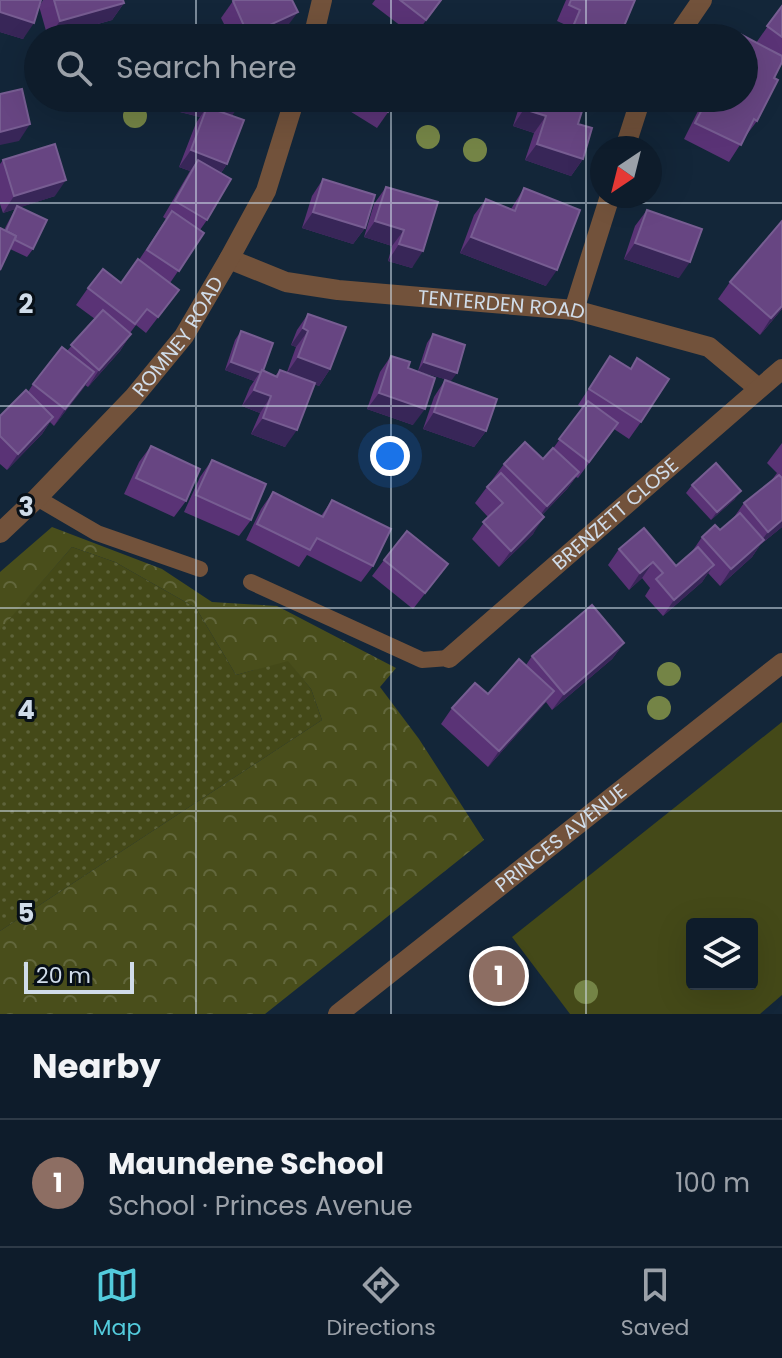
<!DOCTYPE html>
<meta charset="utf-8">
<style>
body{margin:0;font-family:Poppins,sans-serif;background:#1c2937;color:#f1f3f6}
.controls{position:absolute;right:24px;bottom:24px;display:grid;overflow:hidden;border-radius:8px;box-shadow:0 8px 32px #0002}
.controls button{width:72px;height:72px;display:grid;place-items:center;padding:0;border:0;border-bottom:2px solid #2e3a47;background:#0e1c2b;color:#f1f3f6;font:40px sans-serif}
.compass{position:absolute;left:590px;top:136px;width:72px;height:72px;border-radius:50%;background:#0e1c2b;box-shadow:0 8px 32px #0002;rotate:215deg}
.scale{position:absolute;left:24px;bottom:20px;width:110px;box-sizing:border-box;padding-left:8px;border:4px solid #d0dce9;border-top:0;font-size:22px;line-height:28px;white-space:nowrap;color:#d0dce9;-webkit-text-stroke:6px #070f17;paint-order:stroke}
.you{position:absolute;left:390px;top:456px;width:28px;height:28px;margin:-20px;border:6px solid #fff;border-radius:50%;background:#1a73e8;box-shadow:0 0 0 12px #1a73e833}
.badge{display:grid;place-items:center;width:52px;height:52px;border-radius:50%;background:#53cbdc;color:#fff;font-size:26px;font-weight:700}
.pin{position:absolute;translate:-50% -50%;border:4px solid #fff;box-shadow:0 2px 8px #0006}
.list{margin:0;padding:0;list-style:none}
h2{display:flex;justify-content:space-between;align-items:center;height:104px;margin:0;padding:0 32px;font-size:34px}
h2 small{font-size:26px;font-weight:400;color:#9ba1a9}
.list li{display:grid;grid-template-columns:52px 1fr auto;gap:24px;align-items:center;box-sizing:border-box;height:128px;padding:0 32px;border-top:2px solid #2e3a47}
.list b{display:block;font-size:30px;white-space:nowrap}
.list p{margin:0;font-size:26px;white-space:nowrap;color:#9ba1a9}
.list em{font-size:26px;font-style:normal;color:#9ba1a9}
.icon{flex:none;width:44px;height:44px;fill:none;stroke:currentColor;stroke-width:2;stroke-linecap:round;stroke-linejoin:round}
.map{position:relative;flex:none;width:782px;height:1014px;overflow:hidden}
.search{position:absolute;background:#0e1c2b;box-shadow:0 8px 32px #0002;left:24px;right:24px;top:24px;height:88px;display:flex;align-items:center;gap:20px;box-sizing:border-box;padding:0 28px;border-radius:44px;color:#9ba1a9;font-size:30px}
.sheet{height:232px;background:#0e1c2b}
nav{display:flex;justify-content:space-around;align-items:center;box-sizing:border-box;height:112px;border-top:2px solid #2e3a47;background:#0e1c2b;font-size:22px;color:#9ba1a9}
nav a{display:grid;justify-items:center;gap:4px}
nav .on{color:#53cbdc}
.map>svg:first-child{display:block}
</style>
<div class="map">
<svg width="782" height="1014" viewBox="0 0 782 1014">
<defs>
<pattern id="grass-dots" width="8" height="8" patternUnits="userSpaceOnUse" patternTransform="scale(2)"><rect width="8" height="8" fill="#444918"/><path d="M2 2h.1M6 6h.1" fill="none" stroke="#5e633a" stroke-width="1.8" stroke-linecap="round"/></pattern>
<pattern id="forest-crowns" width="20" height="18" patternUnits="userSpaceOnUse" patternTransform="scale(2)"><rect width="20" height="18" fill="#494e1b"/><path d="M2 6a3 3 0 1 1 6 0M12 15a3 3 0 1 1 6 0" fill="none" stroke="#62673c"/></pattern>
</defs>
<rect width="100%" height="100%" fill="#132639"/>
<polygon fill="url(#grass-dots)" points="72,547 115,562 196,608 236,675 288,660 311,689 322,720 0,931 0,629"/>
<polygon fill="url(#forest-crowns)" points="52,527 162,569 212,602 277,606 396,668 380,687 419,739 484,840 265,1014 0,1014 0,931 322,720 311,689 288,661 236,675 196,608 115,562 72,547 0,630 0,572"/>
<path fill="#444918" fill-rule="evenodd" d="M782,722v273l-22,19h-190l-58,-77zM692,924h60v60h-60z"/>
<g fill="none" stroke-linecap="round" stroke-linejoin="round">
<g stroke="#72523b" stroke-width="16">
<polyline points="37,498 97,533 200,569"/>
<polyline points="251,582 422,660 449,658"/>
</g>
<g stroke="#72523b" stroke-width="20">
<polyline points="313,38 322,0"/>
<polyline points="676,38 702,0"/>
<polyline points="625,148 641,98"/>
<path id="s1" d="M229,259l57,23 52,8 236,20 135,37 49,41"/>
<polyline points="574,310 610,196"/>
<path id="s2" d="M0,533l37,-35 96,-100 51,-62 45,-77 37,-68 29,-93"/>
<path id="s3" d="M449,658l333,-289"/>
</g>
<path stroke="#72523b" stroke-width="20" id="s4" d="M338,1014l444,-351"/>
</g>
<g fill="#748446">
<circle cx="135" cy="116" r="12"/>
<circle cx="428" cy="137" r="12"/>
<circle cx="475" cy="150" r="12"/>
<circle cx="669" cy="674" r="12"/>
<circle cx="659" cy="708" r="12"/>
<circle cx="586" cy="992" r="12"/>
</g>
<g fill="#5a3376">
<polygon points="0,0 40,5 43,0 123,0 124,3 112,20 48,38 39,6 23,39 0,32"/>
<polygon points="375,0 442,0 414,36 372,4"/>
<polygon points="566,0 635,0 619,38 563,38 568,26 557,21"/>
<polygon points="233,1 286,28 265,38 231,38 221,18"/>
<polygon points="782,6 782,62 774,78 757,121 745,137 729,162 684,139 698,111 707,98 744,98 744,38 737,38 740,34 756,43"/>
<polygon points="183,98 240,98 232,116 227,164 221,173 207,220 200,230 204,233 170,283 179,290 146,333 136,325 130,333 131,334 120,351 88,387 85,385 54,426 50,422 42,434 7,470 0,464 0,416 28,392 33,384 67,351 95,319 76,305 88,288 121,283 139,260 166,219 163,217 190,171 179,167 196,123 200,117 180,112"/>
<polygon points="355,98 398,98 377,128 348,110"/>
<polygon points="522,98 586,98 578,124 583,159 571,176 525,160 534,133 513,126"/>
<polygon points="3,160 55,196 20,207 33,249 27,257 10,249 4,230 15,209 3,213 0,204 0,164"/>
<polygon points="323,179 365,228 353,244 302,228 312,196"/>
<polygon points="386,187 438,202 412,268 388,261 392,246 364,237 374,204"/>
<polygon points="524,188 546,286 460,253 474,215 486,199 511,209"/>
<polygon points="647,210 679,278 624,259 635,226"/>
<polygon points="782,221 782,309 760,335 718,299 730,282"/>
<polygon points="308,314 330,369 319,386 314,384 285,447 251,434 260,413 242,406 250,387 254,381 225,370 235,340 241,331 263,371 275,376 280,370 287,372 296,347 291,345 297,330"/>
<polygon points="433,334 451,381 418,371 427,343"/>
<polygon points="391,356 408,368 413,425 367,409 380,372"/>
<polygon points="610,356 641,422 629,439 614,429 578,478 576,477 567,489 542,515 533,534 499,567 472,539 488,517 475,503 504,464 543,459 552,450 582,408 578,405"/>
<polygon points="445,380 486,431 474,447 423,429 434,397"/>
<polygon points="782,443 782,527 760,545 752,557 720,586 708,573 702,582 663,616 645,596 650,588 642,578 629,590 608,565 619,549 676,566 691,553 702,537 720,530 732,520 744,503 771,481 777,473 767,463"/>
<polygon points="151,446 186,501 174,517 124,494 139,462"/>
<polygon points="212,460 251,520 239,536 184,512 200,477"/>
<polygon points="692,485 735,499 711,520 686,493"/>
<polygon points="273,492 321,516 332,500 373,566 361,582 307,555 299,567 246,540 261,509"/>
<polygon points="384,560 448,564 413,609 372,576"/>
<polygon points="624,643 612,659 552,710 546,702 488,767 441,724 452,708 488,694 526,665 532,656"/>
</g>
<g fill="#382658">
<polygon points="124,3 112,20 48,38 60,21"/>
<polygon points="0,12 34,23 23,39 0,32"/>
<polygon points="298,12 286,28 265,38 246,38 248,35"/>
<polygon points="190,98 200,98 238,107 227,123 207,107 200,117 180,112"/>
<polygon points="524,109 546,116 534,133 513,126"/>
<polygon points="30,124 19,141 0,145 0,132"/>
<polygon points="537,144 583,159 571,176 525,160"/>
<polygon points="191,150 227,164 216,180 198,160 190,171 179,167"/>
<polygon points="66,180 55,196 3,213 14,196"/>
<polygon points="313,212 365,228 353,244 302,228"/>
<polygon points="375,221 404,230 392,246 364,237"/>
<polygon points="471,237 557,270 546,286 460,253"/>
<polygon points="635,243 690,262 679,278 624,259"/>
<polygon points="399,244 423,251 412,268 388,261"/>
<polygon points="782,306 782,309 760,335 771,318"/>
<polygon points="303,328 308,331 296,347 291,345"/>
<polygon points="131,334 120,351 88,387 99,370"/>
<polygon points="298,357 330,369 319,386 287,373"/>
<polygon points="231,362 260,372 254,381 225,370"/>
<polygon points="424,362 457,373 451,381 418,371"/>
<polygon points="94,372 83,389 54,426 65,409"/>
<polygon points="254,390 271,396 260,413 242,406"/>
<polygon points="379,393 425,409 413,425 367,409"/>
<polygon points="434,412 486,431 474,447 423,429"/>
<polygon points="53,417 42,434 7,470 18,454"/>
<polygon points="263,418 297,430 285,447 251,434"/>
<polygon points="579,472 567,489 535,522 547,506"/>
<polygon points="741,491 735,499 711,520 717,512"/>
<polygon points="544,517 533,534 499,567 511,551"/>
<polygon points="782,520 782,527 760,545 752,557 720,586 731,569 758,545 768,532"/>
<polygon points="653,562 642,578 629,590 640,573"/>
<polygon points="714,565 702,582 663,616 674,600"/>
<polygon points="624,643 612,659 552,710 564,694"/>
<polygon points="554,691 542,707 488,767 499,751"/>
</g>
<g fill="#674582" stroke="#775d92" stroke-width="2">
<polygon points="0,0 41,0 34,23 0,12"/>
<polygon points="54,0 123,0 124,3 60,21"/>
<polygon points="235,0 292,0 298,12 248,35 233,1"/>
<polygon points="400,0 441,0 426,20"/>
<polygon points="571,0 635,0 619,38 573,38 569,36 580,10 569,5"/>
<polygon points="782,6 782,37 767,26"/>
<polygon points="740,34 782,56 782,62 774,78 778,80 757,121 754,119 741,145 695,123 708,98 744,98 744,38 738,38"/>
<polygon points="22,89 30,124 0,132 0,94"/>
<polygon points="200,98 240,98 238,107"/>
<polygon points="367,98 398,98 388,112"/>
<polygon points="528,98 586,98 578,124 592,128 583,159 537,144 546,116 524,109"/>
<polygon points="207,107 244,120 227,164 191,150"/>
<polygon points="55,144 66,180 14,196 3,160"/>
<polygon points="198,160 231,179 207,220 175,201"/>
<polygon points="323,179 375,195 365,228 313,212"/>
<polygon points="386,187 438,202 423,251 399,244 404,230 375,221"/>
<polygon points="524,188 580,210 557,270 471,237 486,199 515,211"/>
<polygon points="17,206 47,220 33,249 15,240 16,236 6,231"/>
<polygon points="647,210 702,229 690,262 635,243"/>
<polygon points="172,211 204,233 179,271 147,250"/>
<polygon points="782,221 782,306 771,318 730,282"/>
<polygon points="0,228 16,236 0,270"/>
<polygon points="138,259 179,290 158,317 147,309 135,324 88,288 103,269 121,283"/>
<polygon points="103,310 131,334 99,370 71,345"/>
<polygon points="308,314 346,327 330,369 298,357 308,331 303,328"/>
<polygon points="241,331 273,343 263,371 262,370 261,373 231,362"/>
<polygon points="433,334 465,345 457,373 424,362"/>
<polygon points="62,347 94,372 65,409 33,384"/>
<polygon points="391,356 410,362 408,368 435,378 425,409 379,393"/>
<polygon points="610,356 631,369 637,358 669,379 641,422 589,389"/>
<polygon points="262,370 277,377 280,370 315,383 297,430 263,418 271,396 254,390"/>
<polygon points="445,380 497,399 486,431 434,412"/>
<polygon points="26,390 53,417 18,454 0,436 0,416"/>
<polygon points="588,401 618,423 589,462 559,439"/>
<polygon points="525,442 543,459 553,448 579,472 547,506 504,464"/>
<polygon points="151,446 200,469 186,501 136,478"/>
<polygon points="212,460 266,484 251,520 196,495"/>
<polygon points="716,463 741,491 717,512 692,485"/>
<polygon points="501,473 544,517 511,551 483,522 503,503 487,487"/>
<polygon points="779,475 782,478 782,520 768,532 744,503"/>
<polygon points="273,492 323,517 332,500 391,529 373,566 317,538 310,550 257,524"/>
<polygon points="740,513 764,540 731,569 702,537 715,525 720,530"/>
<polygon points="644,528 676,566 698,547 714,565 674,600 656,579 663,573 653,562 640,573 619,549"/>
<polygon points="407,531 448,564 425,593 384,560"/>
<polygon points="592,605 624,643 564,694 532,656"/>
<polygon points="519,659 554,691 499,751 452,708 475,683 488,694"/>
</g>
<path fill="none" stroke="#d0dce9" stroke-width="2" stroke-opacity="0.55" d="M196,0v38M391,0v38M586,0v38M196,98v916M391,98v916M586,98v916M0,203h782M0,406h782M0,608h782M0,811h782"/>
<g text-anchor="middle" stroke-width="6" stroke-linejoin="round" paint-order="stroke">
<g font-size="20" fill="#d0dce9" stroke="#070f17">
<text dy="7" stroke="none"><textPath href="#s1" startOffset="278">TENTERDEN ROAD</textPath></text>
<text dy="7" stroke="none"><textPath href="#s2" startOffset="266">ROMNEY ROAD</textPath></text>
<text dy="7" stroke="none"><textPath href="#s3" startOffset="220">BRENZETT CLOSE</textPath></text>
<text dy="7" stroke="none"><textPath href="#s4" startOffset="284">PRINCES AVENUE</textPath></text>
</g>
</g>
<g font-size="26" text-anchor="middle" font-weight="bold" fill="#d0dce9" stroke="#070f17" stroke-width="6" stroke-linejoin="round" paint-order="stroke">
<text x="26" y="313">2</text>
<text x="26" y="516">3</text>
<text x="26" y="719">4</text>
<text x="26" y="922">5</text>
</g>
</svg>
<div class="controls">
<button><svg class="icon" aria-label="layers" viewBox="0 0 24 24"><path d="M12 4l9 5-9 5-9-5zM3 14l9 5 9-5"/></svg></button>
</div>
<svg class="compass" viewBox="-18 -18 36 36"><path d="M0-13l5 13h-10z" fill="#e53935"/><path d="M0 13l5-13h-10z" fill="#9ba1a9"/></svg>
<div class="scale">20 m</div>
<div class="you"></div>
<div class="pin badge" style="left:499px;top:976px;background:#8d6e63">1</div>
<div class="search"><svg class="icon" aria-label="search" viewBox="0 0 24 24"><circle cx="10" cy="10" r="6"/><path d="M15 15l6 6"/></svg>Search here</div>
</div>
<section class="sheet">
<h2>Nearby<small></small></h2>
<ul class="list">
<li><span class="badge" style="background:#8d6e63">1</span><div><b>Maundene School</b><p>School · Princes Avenue</p></div><em>100 m</em></li>
</ul>
</section>
<nav>
<a class="on"><svg class="icon" aria-label="map" viewBox="0 0 24 24"><path d="M3 6l6-2 6 2 6-2v14l-6 2-6-2-6 2zM9 4v14M15 6v14"/></svg>Map</a>
<a><svg class="icon" aria-label="directions" viewBox="0 0 24 24"><path d="M12 3l9 9-9 9-9-9zM9 14v-3h6M13 9l2 2-2 2"/></svg>Directions</a>
<a><svg class="icon" aria-label="saved" viewBox="0 0 24 24"><path d="M7 4h10v16l-5-4-5 4z"/></svg>Saved</a>
</nav>
